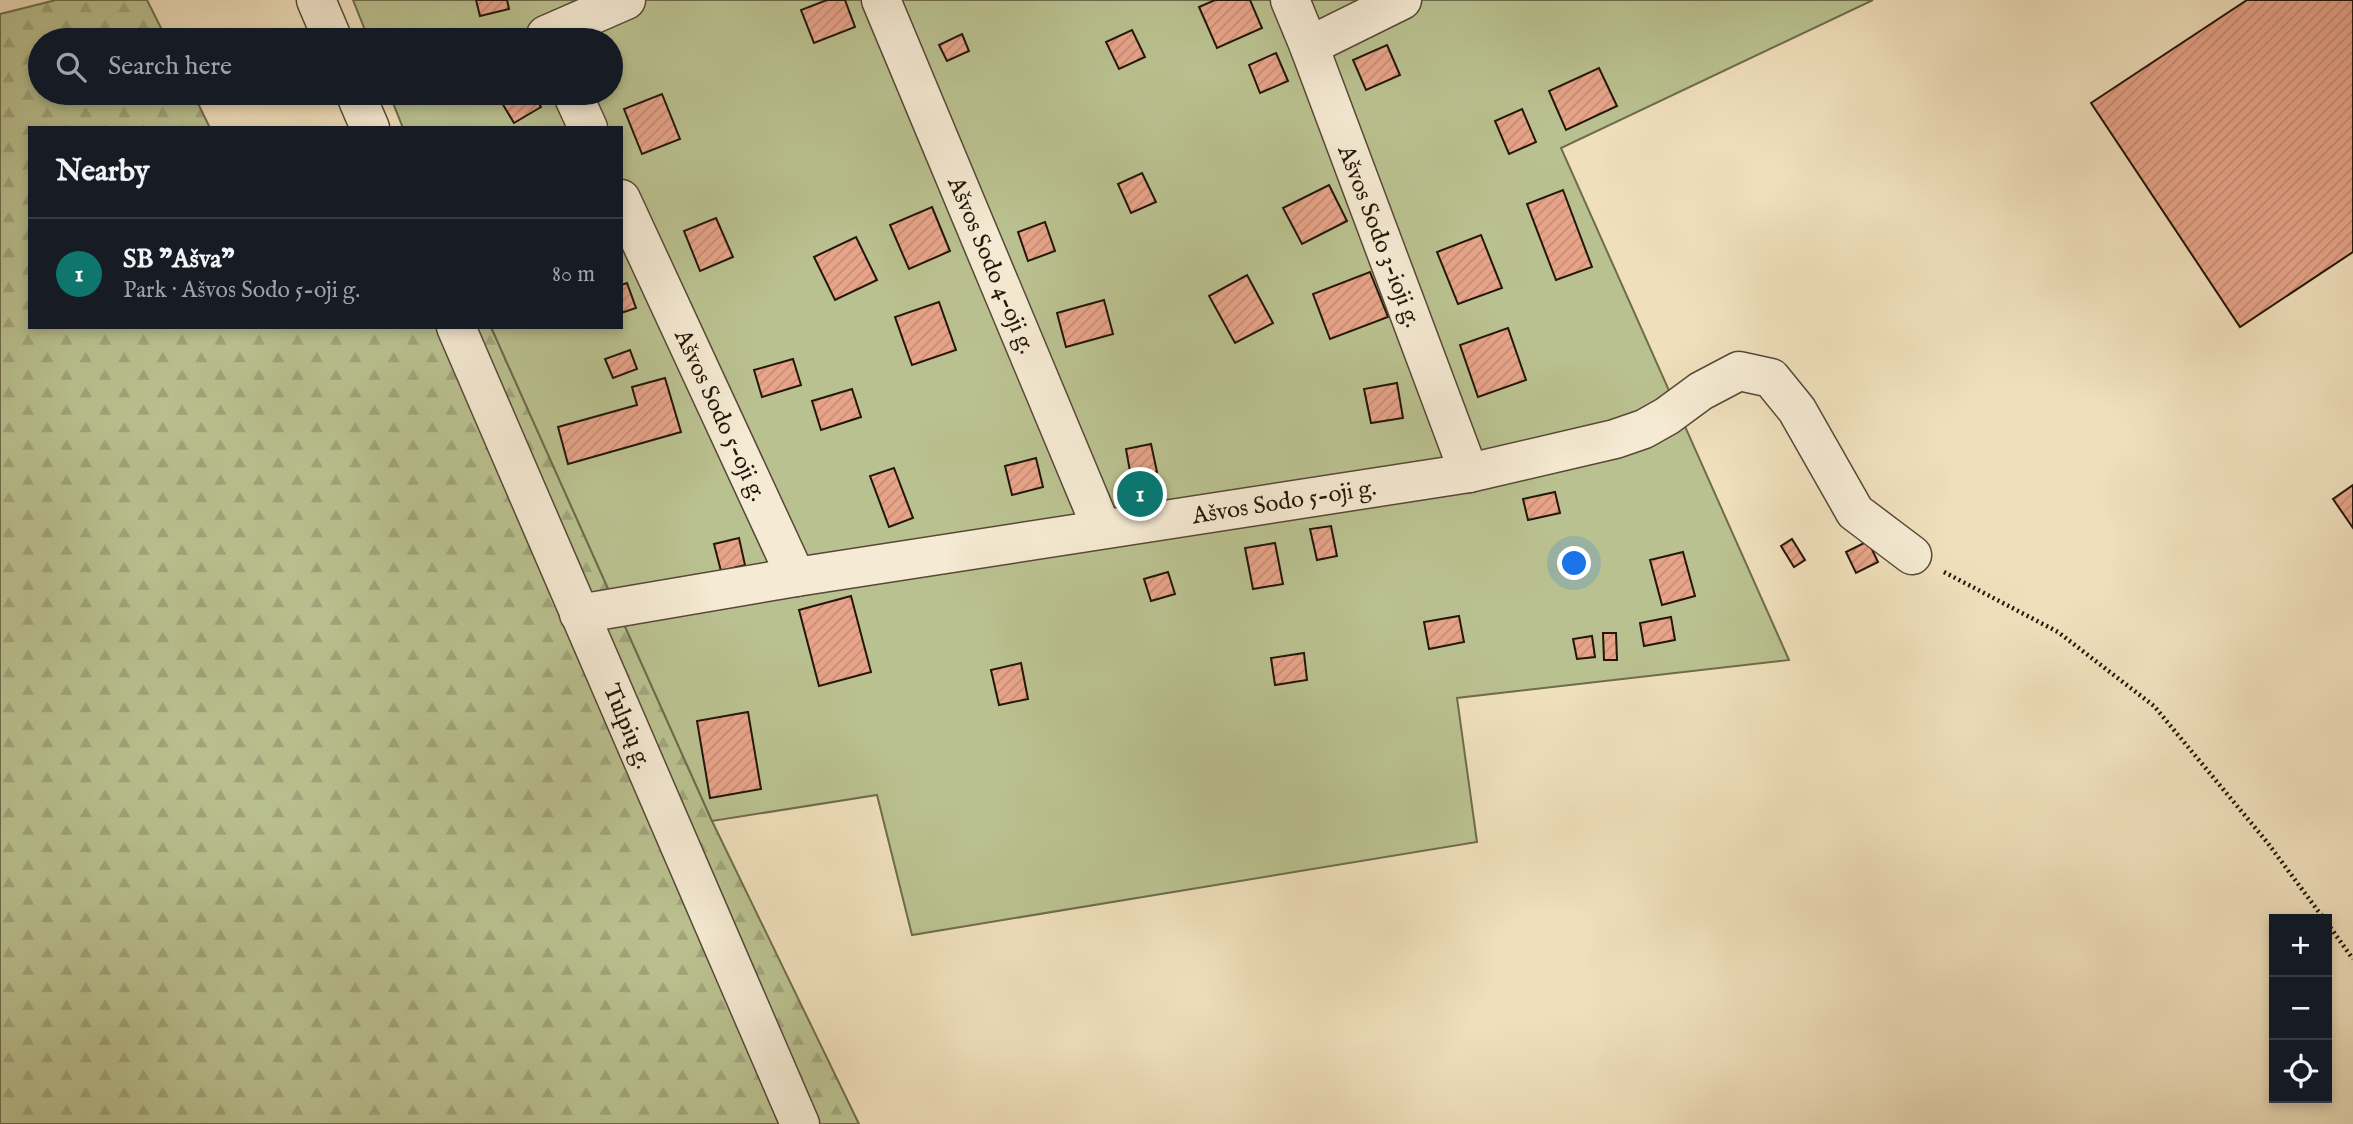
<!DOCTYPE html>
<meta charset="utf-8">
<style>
body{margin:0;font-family:"IM FELL English",serif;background:#242831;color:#f1f3f6}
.controls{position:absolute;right:21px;bottom:21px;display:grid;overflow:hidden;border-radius:0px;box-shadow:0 4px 10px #0003}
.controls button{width:63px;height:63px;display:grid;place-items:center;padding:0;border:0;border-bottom:2px solid #363941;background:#171b24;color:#f1f3f6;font:35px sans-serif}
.you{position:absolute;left:1575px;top:564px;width:24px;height:24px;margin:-18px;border:5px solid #fff;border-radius:50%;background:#1a73e8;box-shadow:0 0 0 10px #1a73e833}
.badge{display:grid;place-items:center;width:46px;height:46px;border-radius:50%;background:#0f766e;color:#fff;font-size:23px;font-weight:700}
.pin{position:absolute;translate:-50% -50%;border:4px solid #fff;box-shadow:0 2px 7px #0006}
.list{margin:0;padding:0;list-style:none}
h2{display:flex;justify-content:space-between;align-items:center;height:91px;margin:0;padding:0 28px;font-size:30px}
h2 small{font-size:23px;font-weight:400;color:#9ea1a6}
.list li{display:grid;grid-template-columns:46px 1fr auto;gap:21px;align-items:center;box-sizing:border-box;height:112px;padding:0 28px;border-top:2px solid #363941}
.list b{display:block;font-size:26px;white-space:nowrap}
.list p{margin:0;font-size:23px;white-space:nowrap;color:#9ea1a6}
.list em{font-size:23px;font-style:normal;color:#9ea1a6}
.icon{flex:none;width:38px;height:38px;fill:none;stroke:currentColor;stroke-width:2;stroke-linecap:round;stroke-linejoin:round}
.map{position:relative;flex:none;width:2353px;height:1124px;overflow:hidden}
.search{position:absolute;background:#171b24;box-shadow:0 4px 10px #0003;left:28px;top:28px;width:595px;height:77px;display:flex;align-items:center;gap:18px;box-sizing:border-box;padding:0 24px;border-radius:38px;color:#9ea1a6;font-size:26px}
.panel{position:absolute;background:#171b24;box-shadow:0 4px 10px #0003;left:28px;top:126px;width:595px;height:203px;border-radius:0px}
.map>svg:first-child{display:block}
</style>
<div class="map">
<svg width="2353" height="1124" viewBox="0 0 2353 1124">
<defs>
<pattern id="forest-firs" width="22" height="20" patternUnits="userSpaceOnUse" patternTransform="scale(1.75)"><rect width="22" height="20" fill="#bac190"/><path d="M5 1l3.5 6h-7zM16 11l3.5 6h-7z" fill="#a0a57b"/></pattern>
<pattern id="building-hatch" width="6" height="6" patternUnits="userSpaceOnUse" patternTransform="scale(1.75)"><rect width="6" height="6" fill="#e7a489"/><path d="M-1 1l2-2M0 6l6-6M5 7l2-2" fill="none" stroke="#c68c75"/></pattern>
</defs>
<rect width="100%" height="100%" fill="#efdfbb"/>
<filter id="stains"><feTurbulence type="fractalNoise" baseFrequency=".00286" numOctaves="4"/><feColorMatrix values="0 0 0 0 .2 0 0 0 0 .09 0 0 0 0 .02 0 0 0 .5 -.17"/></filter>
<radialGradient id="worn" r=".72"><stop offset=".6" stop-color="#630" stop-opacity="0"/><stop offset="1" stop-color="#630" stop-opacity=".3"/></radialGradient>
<polygon fill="url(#forest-firs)" stroke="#6f6c4c" stroke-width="2" points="56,0 147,0 167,40 40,40 40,93 193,93 210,128 30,128 30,327 491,327 712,821 859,1124 0,1124 0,14"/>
<polygon fill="#bac190" stroke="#6f6c4c" stroke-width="2" points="353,0 1873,0 1561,148 1789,660 1457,698 1477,842 912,935 877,795 712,821 491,327 621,327 621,128 403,128 389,93 611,93 611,40 369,40"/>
<g fill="url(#building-hatch)" stroke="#241609" stroke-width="2">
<polygon points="476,0 507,0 509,9 480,16"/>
<polygon points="827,0 845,0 855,27 814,43 801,10"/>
<polygon points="1215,0 1250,0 1262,28 1217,48 1199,7"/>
<polygon points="2247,0 2353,0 2353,252 2240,327 2091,103"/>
<polygon points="1132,30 1145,57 1119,69 1106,42"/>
<polygon points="962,34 969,51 947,61 939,45"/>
<polygon points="1387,45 1400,75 1366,90 1353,60"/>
<polygon points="1276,53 1288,81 1260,93 1249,65"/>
<polygon points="1599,68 1617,106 1566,130 1549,91"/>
<polygon points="496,93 532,93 541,107 514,123"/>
<polygon points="662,94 680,139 642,154 624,109"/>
<polygon points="1522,109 1536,142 1509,154 1495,121"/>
<polygon points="1142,173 1156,202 1131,213 1118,184"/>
<polygon points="1329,185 1347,221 1302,244 1283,208"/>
<polygon points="1563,190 1592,267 1556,280 1527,204"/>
<polygon points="932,207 950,251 909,269 890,225"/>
<polygon points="716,218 733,257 700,271 684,231"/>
<polygon points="1045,222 1055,251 1028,261 1018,232"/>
<polygon points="1481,235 1502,288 1458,304 1437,252"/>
<polygon points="856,237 877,280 835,300 814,257"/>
<polygon points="1370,272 1388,317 1330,339 1313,294"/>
<polygon points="1247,275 1273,323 1235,343 1209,296"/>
<polygon points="627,283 636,308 621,313 621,285"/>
<polygon points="1104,300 1113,334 1066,347 1057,313"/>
<polygon points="939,302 956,350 912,365 895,317"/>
<polygon points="1508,328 1526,380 1478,397 1460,345"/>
<polygon points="630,350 637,369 613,378 605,359"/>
<polygon points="793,359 801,385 762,397 754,370"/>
<polygon points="665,378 681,432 568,464 558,427 637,405 632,387"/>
<polygon points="1397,383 1403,418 1371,423 1364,389"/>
<polygon points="852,389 861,417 821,430 812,401"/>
<polygon points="1151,444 1157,472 1131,477 1126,449"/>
<polygon points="1036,458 1043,487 1012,495 1005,466"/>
<polygon points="894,468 913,518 889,527 870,476"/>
<polygon points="2353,485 2353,528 2333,499"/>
<polygon points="1555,492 1560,513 1528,520 1523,499"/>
<polygon points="1331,526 1337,556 1317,560 1310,529"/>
<polygon points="739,538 745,565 721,571 714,544"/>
<polygon points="1792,539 1805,560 1794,567 1781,546"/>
<polygon points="1868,541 1878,562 1856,573 1846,552"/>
<polygon points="1275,543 1283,584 1253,589 1245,548"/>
<polygon points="1683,552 1695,596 1662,605 1650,560"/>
<polygon points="1168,572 1175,594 1151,601 1144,579"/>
<polygon points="851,596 871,672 819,686 799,610"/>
<polygon points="1459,616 1464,642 1429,649 1424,622"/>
<polygon points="1671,617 1675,640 1644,646 1640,623"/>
<polygon points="1603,633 1616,633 1617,660 1604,660"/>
<polygon points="1592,636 1595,657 1577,659 1573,639"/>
<polygon points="1304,653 1307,680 1275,685 1271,658"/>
<polygon points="1021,663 1028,699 999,705 991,670"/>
<polygon points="748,712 761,789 710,798 697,721"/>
</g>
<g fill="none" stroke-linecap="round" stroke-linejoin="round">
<defs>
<g id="street">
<polyline points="316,0 333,40"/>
<polyline points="881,0 1102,529"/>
<polyline points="1290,0 1309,46 1469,473"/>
<polyline points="548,40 546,35 626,0"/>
<polyline points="1309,46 1402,0"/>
<polyline points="355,93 370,128"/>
<polyline points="572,93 588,128"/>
<polyline points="621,199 796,577 1469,473 1615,439 1644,429 1667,416 1701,391 1739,371 1771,378 1797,410 1855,512 1912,555"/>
<polyline points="456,327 800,1124"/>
<polyline points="579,614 796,577"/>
</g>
</defs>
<use href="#street" stroke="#574836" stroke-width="41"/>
<g stroke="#241609" stroke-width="4.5" stroke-dasharray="2 3.5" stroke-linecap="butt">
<polyline points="1944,572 2058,632 2154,706 2267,842 2324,919"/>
<polyline points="2327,923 2353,959"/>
</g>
<use href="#street" stroke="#f5ead3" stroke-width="38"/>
</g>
<g text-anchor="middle" stroke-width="5" stroke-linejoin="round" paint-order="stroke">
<g font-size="24" fill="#241609" stroke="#f5ead3">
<text transform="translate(1380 236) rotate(69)" y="8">Ašvos Sodo 3-ioji g.</text>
<text transform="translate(992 265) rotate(67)" y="8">Ašvos Sodo 4-oji g.</text>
<text transform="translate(721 415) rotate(65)" y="8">Ašvos Sodo 5-oji g.</text>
<text transform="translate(1284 501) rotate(-9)" y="8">Ašvos Sodo 5-oji g.</text>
<text transform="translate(628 726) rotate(67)" y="8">Tulpių g.</text>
</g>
</g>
<rect width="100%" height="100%" filter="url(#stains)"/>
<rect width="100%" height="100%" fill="url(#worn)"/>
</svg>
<div class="controls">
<button>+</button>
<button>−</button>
<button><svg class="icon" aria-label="locate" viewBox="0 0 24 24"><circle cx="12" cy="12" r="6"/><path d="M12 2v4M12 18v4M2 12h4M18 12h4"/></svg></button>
</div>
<div class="you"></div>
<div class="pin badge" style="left:1140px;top:494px">1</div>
<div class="search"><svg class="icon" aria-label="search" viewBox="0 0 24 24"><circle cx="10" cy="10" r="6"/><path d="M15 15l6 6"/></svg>Search here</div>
<section class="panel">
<h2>Nearby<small></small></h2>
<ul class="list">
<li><span class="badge">1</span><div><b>SB &quot;Ašva&quot;</b><p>Park · Ašvos Sodo 5-oji g.</p></div><em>80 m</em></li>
</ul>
</section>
</div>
